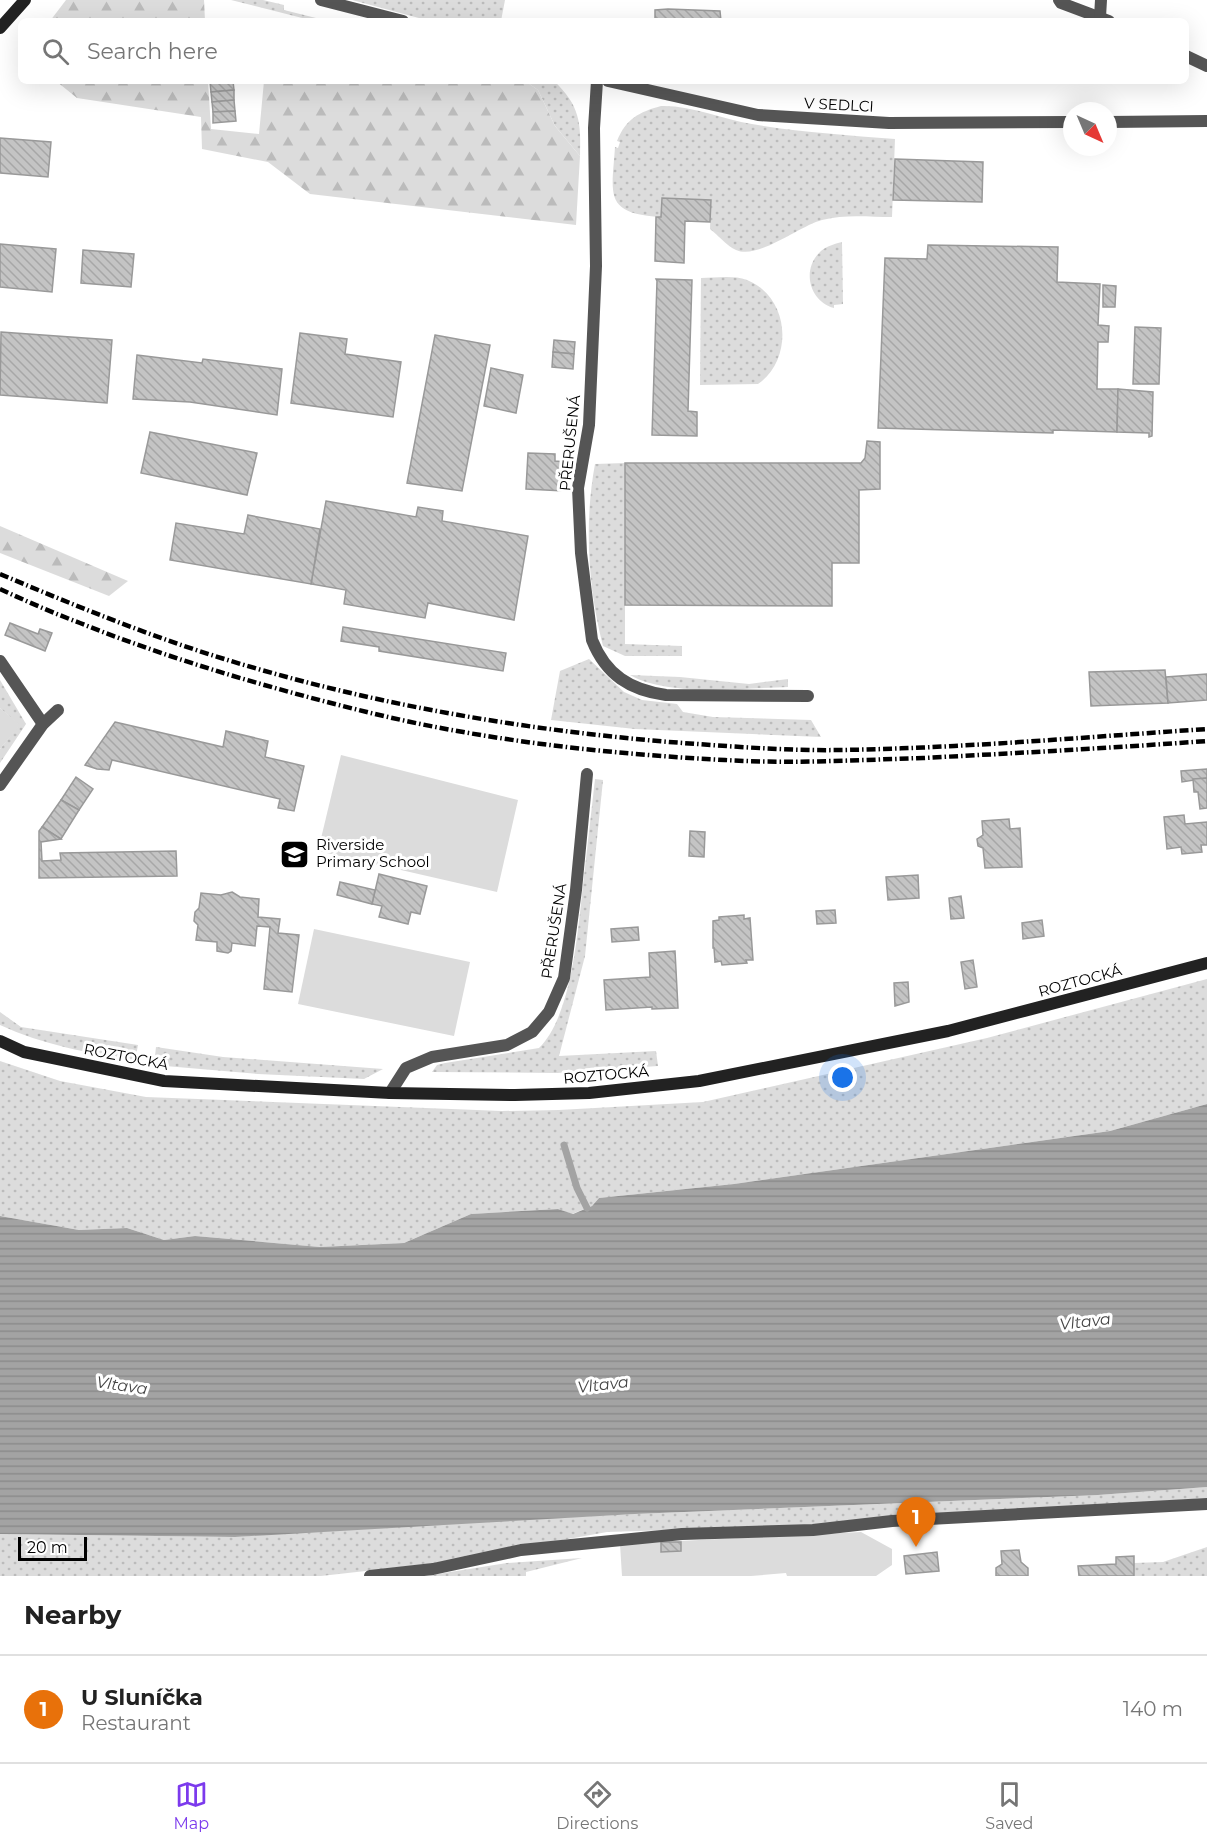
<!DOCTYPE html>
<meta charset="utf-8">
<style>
body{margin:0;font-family:Montserrat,sans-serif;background:#f6f6f6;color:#222}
.compass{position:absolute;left:1063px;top:102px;width:54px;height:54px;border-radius:50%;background:#fff;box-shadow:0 6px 24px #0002;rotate:136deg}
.scale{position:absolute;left:18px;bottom:15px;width:69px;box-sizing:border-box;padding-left:6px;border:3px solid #000;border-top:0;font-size:16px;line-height:21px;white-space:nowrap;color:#000;-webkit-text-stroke:4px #fff;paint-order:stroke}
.you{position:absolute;left:843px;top:1078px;width:21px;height:21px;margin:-15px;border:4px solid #fff;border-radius:50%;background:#1a73e8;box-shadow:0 0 0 9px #1a73e833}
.badge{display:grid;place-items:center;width:39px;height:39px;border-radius:50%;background:#7c3aed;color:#fff;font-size:20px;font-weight:700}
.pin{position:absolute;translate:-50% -50px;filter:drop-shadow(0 2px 3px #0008)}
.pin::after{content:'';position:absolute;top:32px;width:21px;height:18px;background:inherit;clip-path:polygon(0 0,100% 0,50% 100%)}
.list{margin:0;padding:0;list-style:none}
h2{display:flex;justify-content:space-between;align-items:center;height:78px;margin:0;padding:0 24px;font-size:26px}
h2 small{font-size:20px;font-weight:400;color:#767676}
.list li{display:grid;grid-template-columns:39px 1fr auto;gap:18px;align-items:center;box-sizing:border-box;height:108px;padding:0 24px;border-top:2px solid #e0e0e0}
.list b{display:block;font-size:22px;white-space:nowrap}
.list p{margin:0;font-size:20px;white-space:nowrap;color:#767676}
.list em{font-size:20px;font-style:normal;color:#767676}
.icon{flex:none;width:33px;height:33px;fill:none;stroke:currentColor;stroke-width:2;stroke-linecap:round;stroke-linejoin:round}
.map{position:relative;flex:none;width:1207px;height:1576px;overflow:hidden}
.search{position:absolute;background:#fff;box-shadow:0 6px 24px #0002;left:18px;right:18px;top:18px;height:66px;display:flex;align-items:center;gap:15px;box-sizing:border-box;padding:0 21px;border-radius:9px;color:#767676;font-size:22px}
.sheet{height:186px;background:#fff}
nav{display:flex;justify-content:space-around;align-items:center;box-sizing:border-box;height:84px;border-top:2px solid #e0e0e0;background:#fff;font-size:16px;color:#767676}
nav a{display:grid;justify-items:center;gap:3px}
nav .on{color:#7c3aed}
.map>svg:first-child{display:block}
</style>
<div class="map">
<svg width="1207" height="1576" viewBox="0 0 1207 1576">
<defs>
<pattern id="grass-dots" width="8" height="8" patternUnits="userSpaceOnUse" patternTransform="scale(1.5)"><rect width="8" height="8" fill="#dcdcdc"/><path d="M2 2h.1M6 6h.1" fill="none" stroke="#bbb" stroke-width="1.8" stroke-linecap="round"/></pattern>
<pattern id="forest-firs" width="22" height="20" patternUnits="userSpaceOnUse" patternTransform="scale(1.5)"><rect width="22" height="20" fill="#dcdcdc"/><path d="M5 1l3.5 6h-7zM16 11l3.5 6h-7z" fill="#bbb"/></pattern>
<pattern id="water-rules" width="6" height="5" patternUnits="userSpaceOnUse" patternTransform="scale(1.5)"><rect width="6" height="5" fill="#a3a3a3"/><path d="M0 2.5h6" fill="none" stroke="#8b8b8b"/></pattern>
<pattern id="building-back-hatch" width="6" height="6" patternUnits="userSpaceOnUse" patternTransform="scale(1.5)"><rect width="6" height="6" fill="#c4c4c4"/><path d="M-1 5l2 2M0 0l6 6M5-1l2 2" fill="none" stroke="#a7a7a7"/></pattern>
</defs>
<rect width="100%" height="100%" fill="#fff"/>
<g fill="url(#grass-dots)">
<polygon points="231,0 263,0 284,5 284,10 328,21 314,21"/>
<polygon points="352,0 505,0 501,21 430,21"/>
<path d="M525,81h29c26,25 27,41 26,75l-25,-30 -17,-36z"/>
<path d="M661,106c30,-1 61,13 91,18 47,8 95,11 143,15l-3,78c-23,0 -47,-3 -70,3 -23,6 -64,40 -86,30 -9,-4 -18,-15 -26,-21l1,-29 -49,-2 -1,19c-58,-3 -49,-23 -46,-70l3,1 2,-6 -3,-1c9,-22 22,-29 44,-35z"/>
<path d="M842,242l1,62 -9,1v3c-25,-7 -33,-39 -13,-57 6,-5 13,-7 21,-9z"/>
<path d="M701,278c14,0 32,-3 46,2 43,17 47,79 11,104l-58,1z"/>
<path d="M625,463v181l57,2v10h-57l-22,-10c-15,-58 -19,-123 -8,-182z"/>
<polygon points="589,659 624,692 642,700 677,704 683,712 713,717 811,720 821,737 635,729 551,720 560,671"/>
<path d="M630,675l50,2 69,7 39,-5v8c-43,1 -121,10 -158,-12z"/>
<polygon points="0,680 26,724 0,763 0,749 19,725 0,708"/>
<path d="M595,779l8,1 -18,176 -26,100 97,-5 2,15 -101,7 -125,-1 5,-7 8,-2 94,-15c33,-32 39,-119 44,-163 4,-35 8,-71 12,-106z"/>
<polygon points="1207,979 1207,1104 1110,1131 734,1184 599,1198 592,1206 572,1214 558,1209 471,1214 404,1243 320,1247 195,1236 164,1240 127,1228 79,1230 0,1216 0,1061 60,1081 146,1097 502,1111 559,1110 703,1102 987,1038"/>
<path d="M0,1012l21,15 117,18 -3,16c-46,-8 -92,-16 -135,-36z"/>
<polygon points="156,1047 223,1057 383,1069 364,1079 258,1074 154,1065"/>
<polygon points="1207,1487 1207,1498 804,1526 607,1532 428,1564 321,1576 0,1576 0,1534 235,1537 386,1526 635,1514 1098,1495"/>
<polygon points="1207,1547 1207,1576 1134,1576 1134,1563 1163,1562"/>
<polygon points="582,1558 526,1572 526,1576 425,1576 507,1563"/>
</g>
<g fill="url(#forest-firs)">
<polygon points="66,0 204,0 205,21 50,21"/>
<polygon points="56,81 208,81 211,129 259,134 264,81 525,81 538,90 555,126 580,156 576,225 310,194 268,162 202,149 201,117 77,98"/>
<polygon points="0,526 128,581 109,596 0,553"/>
</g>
<g fill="#dcdcdc">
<polygon points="0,708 20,725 0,749"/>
<polygon points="341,755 518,800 497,892 318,851"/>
<polygon points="314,929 470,962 454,1036 298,1004"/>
<polygon points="861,1532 892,1549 892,1565 876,1576 787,1576 786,1573 751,1576 622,1576 620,1544"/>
</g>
<polygon fill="url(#water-rules)" points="1207,1104 1207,1487 1098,1495 635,1514 235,1537 0,1534 0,1216 79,1230 127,1228 164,1240 195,1236 320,1247 404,1243 471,1214 558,1209 573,1214 592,1206 599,1198 734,1184 1110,1131"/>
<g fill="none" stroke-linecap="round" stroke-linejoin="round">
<polyline stroke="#a3a3a3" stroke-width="7" points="564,1145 577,1188 587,1208"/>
</g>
<g fill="url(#building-back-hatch)" stroke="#999" stroke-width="1.5">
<polygon points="668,9 720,11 721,21 655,21 655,10"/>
<polygon points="233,81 234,90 211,92 210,82"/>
<polygon points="234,90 234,100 212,102 211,92"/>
<polygon points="234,100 235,111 213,112 212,102"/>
<polygon points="235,111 236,121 213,123 213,112"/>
<polygon points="0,138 51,142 48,177 0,173"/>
<polygon points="895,159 983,162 982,202 893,200"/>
<polygon points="662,198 711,200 710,222 685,221 684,263 655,261 656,217 661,217"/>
<polygon points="0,244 56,249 52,292 0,287"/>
<polygon points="928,245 1058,247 1057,282 1100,284 1098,325 1109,326 1108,342 1098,342 1097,389 1118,389 1117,432 1053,430 1053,433 878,428 885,258 927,259"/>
<polygon points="83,250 134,254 131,287 81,283"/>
<polygon points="656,279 692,280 688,411 697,412 697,436 652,435 657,281"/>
<polygon points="1103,285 1116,286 1115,307 1103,307"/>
<polygon points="1135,327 1161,328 1159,384 1133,384"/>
<polygon points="1,332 112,340 107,403 0,395"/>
<polygon points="300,333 347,339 345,354 401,362 393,417 291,403"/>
<polygon points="435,335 490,345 462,491 407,483"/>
<polygon points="554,340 575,342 574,354 553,352"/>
<polygon points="553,352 574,354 573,369 552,367"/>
<polygon points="137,355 202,363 203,359 282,369 277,415 190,402 133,399"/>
<polygon points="491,368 523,375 516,413 484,406"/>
<polygon points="1118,389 1153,392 1152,436 1149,437 1149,433 1117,432"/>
<polygon points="150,432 257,453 247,495 141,473"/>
<polygon points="867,441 880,442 880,489 859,490 859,563 832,563 832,606 625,605 625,463 861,463 865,458"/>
<polygon points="528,453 555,454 555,461 566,462 564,491 526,489"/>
<polygon points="326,501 416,517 418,507 443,511 442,521 528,536 514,620 428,603 425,618 344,604 346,590 311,584"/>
<polygon points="248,515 320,529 311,584 170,560 176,523 244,534"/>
<polygon points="10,623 38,634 40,629 52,633 45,651 5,635"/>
<polygon points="343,627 506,653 503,671 379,651 379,647 341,641"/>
<polygon points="1165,670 1168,703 1091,706 1089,672"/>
<polygon points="1207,674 1207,700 1168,703 1166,677"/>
<polygon points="115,722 223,747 226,731 268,741 265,757 304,766 294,811 278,808 280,799 112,760 109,770 97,769 85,765"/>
<polygon points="1207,769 1207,778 1182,782 1181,771"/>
<polygon points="76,777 93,789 79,810 61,800"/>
<polygon points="1207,778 1207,808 1200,809 1198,792 1194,792 1193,779"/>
<polygon points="61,800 79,810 61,839 42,827"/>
<polygon points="1184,815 1185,824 1207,822 1207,845 1201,845 1202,852 1182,854 1181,847 1167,849 1164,817"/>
<polygon points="1009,819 1010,829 1020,828 1022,867 985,868 983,848 978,846 977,839 983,835 982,821"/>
<polygon points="42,827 61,839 41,842 42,861 61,860 60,853 176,851 177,876 39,878 39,831"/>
<polygon points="690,831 705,832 704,857 689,856"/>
<polygon points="379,874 427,886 420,914 411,912 408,924 379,917 382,906 372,904"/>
<polygon points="918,875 919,898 888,900 886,877"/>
<polygon points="340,882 375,890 372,904 337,895"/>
<polygon points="232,892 240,897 259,899 258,917 280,919 278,933 299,935 292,992 264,989 270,927 257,926 255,946 232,943 231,951 228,953 217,951 217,942 196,940 198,925 194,921 195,912 199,908 201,893 221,895"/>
<polygon points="961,896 964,918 951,919 949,898"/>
<polygon points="835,910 836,923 817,924 816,911"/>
<polygon points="744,915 744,919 750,918 753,960 746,960 747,963 722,965 721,961 715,962 714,948 713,948 713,921 719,920 719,917"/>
<polygon points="1042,920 1044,936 1023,939 1022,923"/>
<polygon points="638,927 639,940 612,942 611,929"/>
<polygon points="675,951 678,1008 652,1009 652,1007 606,1010 604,980 650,977 649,953"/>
<polygon points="973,960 977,987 965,989 961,962"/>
<polygon points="908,982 909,1002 895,1006 894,983"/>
<polygon points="661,1542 681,1542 681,1551 661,1552"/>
<polygon points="1019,1550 1021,1562 1028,1568 1028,1576 996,1576 996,1568 1002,1564 1001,1551"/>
<polygon points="937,1552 939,1571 906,1574 904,1556"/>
<polygon points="1134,1556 1134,1576 1079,1576 1078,1566 1116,1564 1116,1557"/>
</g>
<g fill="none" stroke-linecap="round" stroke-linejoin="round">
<g stroke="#555" stroke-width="12">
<polyline points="321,0 403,21"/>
<polyline points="1059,0 1061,3 1109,21"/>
<polyline points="1100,17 1101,0"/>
<polyline points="1186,56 1207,66"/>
<path d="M597,81l-3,47 2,138 -7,159 -11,63 3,65 11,87c14,35 38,50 74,55l142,1"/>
<polyline points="608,81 758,115 889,123 1072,122"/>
<polyline points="1108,122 1207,121"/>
<polyline points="0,661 43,724"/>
<polyline points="0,785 43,724 58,710"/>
<polyline points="390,1093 406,1068 432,1057 507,1045 532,1032 549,1012 564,978 576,890 587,774"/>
<polyline points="370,1576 433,1569 521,1550 682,1534 813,1530 892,1521 1207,1504"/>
</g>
<g stroke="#222" stroke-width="12">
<polyline points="0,28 25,0"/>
<polyline points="0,1041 24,1052 164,1081 390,1093 515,1095 589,1093 699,1081 948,1031 1207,963"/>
</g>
<g stroke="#000" stroke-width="4.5" stroke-dasharray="9 3 1.5 3" stroke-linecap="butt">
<path d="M0,574c59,25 118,49 178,70 159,54 325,84 491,98 57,4 116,9 173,8 122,-2 244,-13 365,-21"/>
<path d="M0,589c26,12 53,24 80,34 95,38 196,67 295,91 114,27 233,40 350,46 65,4 132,0 198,-2 95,-5 189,-10 284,-17"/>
</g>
</g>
<defs>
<symbol id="school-square" viewBox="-11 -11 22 22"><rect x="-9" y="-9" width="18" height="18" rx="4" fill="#000" stroke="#fff"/><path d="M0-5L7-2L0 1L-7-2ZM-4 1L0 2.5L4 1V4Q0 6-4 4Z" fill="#fff"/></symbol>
</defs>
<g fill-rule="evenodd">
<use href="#school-square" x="278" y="838" width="33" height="33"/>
</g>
<g text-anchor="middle" stroke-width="6" stroke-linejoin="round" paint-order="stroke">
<g font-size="15" fill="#000" stroke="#fff">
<text transform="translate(839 105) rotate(3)" y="5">V SEDLCI</text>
<text transform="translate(570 443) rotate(-84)" y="5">PŘERUŠENÁ</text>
<text transform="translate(554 931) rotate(-81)" y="5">PŘERUŠENÁ</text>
<text transform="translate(1080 981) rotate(-15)" y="5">ROZTOCKÁ</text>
<text transform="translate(126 1057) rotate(11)" y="5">ROZTOCKÁ</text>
<text transform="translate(606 1075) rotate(-5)" y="5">ROZTOCKÁ</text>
</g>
<g font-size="15" fill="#000" stroke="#fff" text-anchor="start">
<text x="316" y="850">Riverside<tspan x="316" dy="17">Primary School</tspan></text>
</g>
<g font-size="16" font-style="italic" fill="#444" stroke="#fff">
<text transform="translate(1085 1321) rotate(-7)" y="6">Vltava</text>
<text transform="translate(603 1384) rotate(-7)" y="6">Vltava</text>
<text transform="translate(122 1385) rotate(8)" y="6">Vltava</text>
</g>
</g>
</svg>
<svg class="compass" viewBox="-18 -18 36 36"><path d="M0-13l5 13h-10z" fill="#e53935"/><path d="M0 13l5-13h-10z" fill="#767676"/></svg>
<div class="scale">20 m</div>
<div class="you"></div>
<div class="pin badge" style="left:916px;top:1547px;background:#e8710a">1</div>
<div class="search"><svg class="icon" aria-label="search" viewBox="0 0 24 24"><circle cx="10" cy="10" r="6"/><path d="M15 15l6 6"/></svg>Search here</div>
</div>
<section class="sheet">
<h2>Nearby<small></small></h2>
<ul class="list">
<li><span class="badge" style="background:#e8710a">1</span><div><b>U Sluníčka</b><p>Restaurant</p></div><em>140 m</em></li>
</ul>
</section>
<nav>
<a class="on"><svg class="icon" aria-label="map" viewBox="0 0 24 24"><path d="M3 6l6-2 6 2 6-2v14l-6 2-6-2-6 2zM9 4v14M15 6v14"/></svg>Map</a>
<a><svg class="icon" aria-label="directions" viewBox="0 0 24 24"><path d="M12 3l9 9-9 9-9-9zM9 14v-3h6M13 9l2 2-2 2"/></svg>Directions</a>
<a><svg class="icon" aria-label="saved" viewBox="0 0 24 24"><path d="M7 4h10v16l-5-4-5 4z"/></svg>Saved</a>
</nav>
